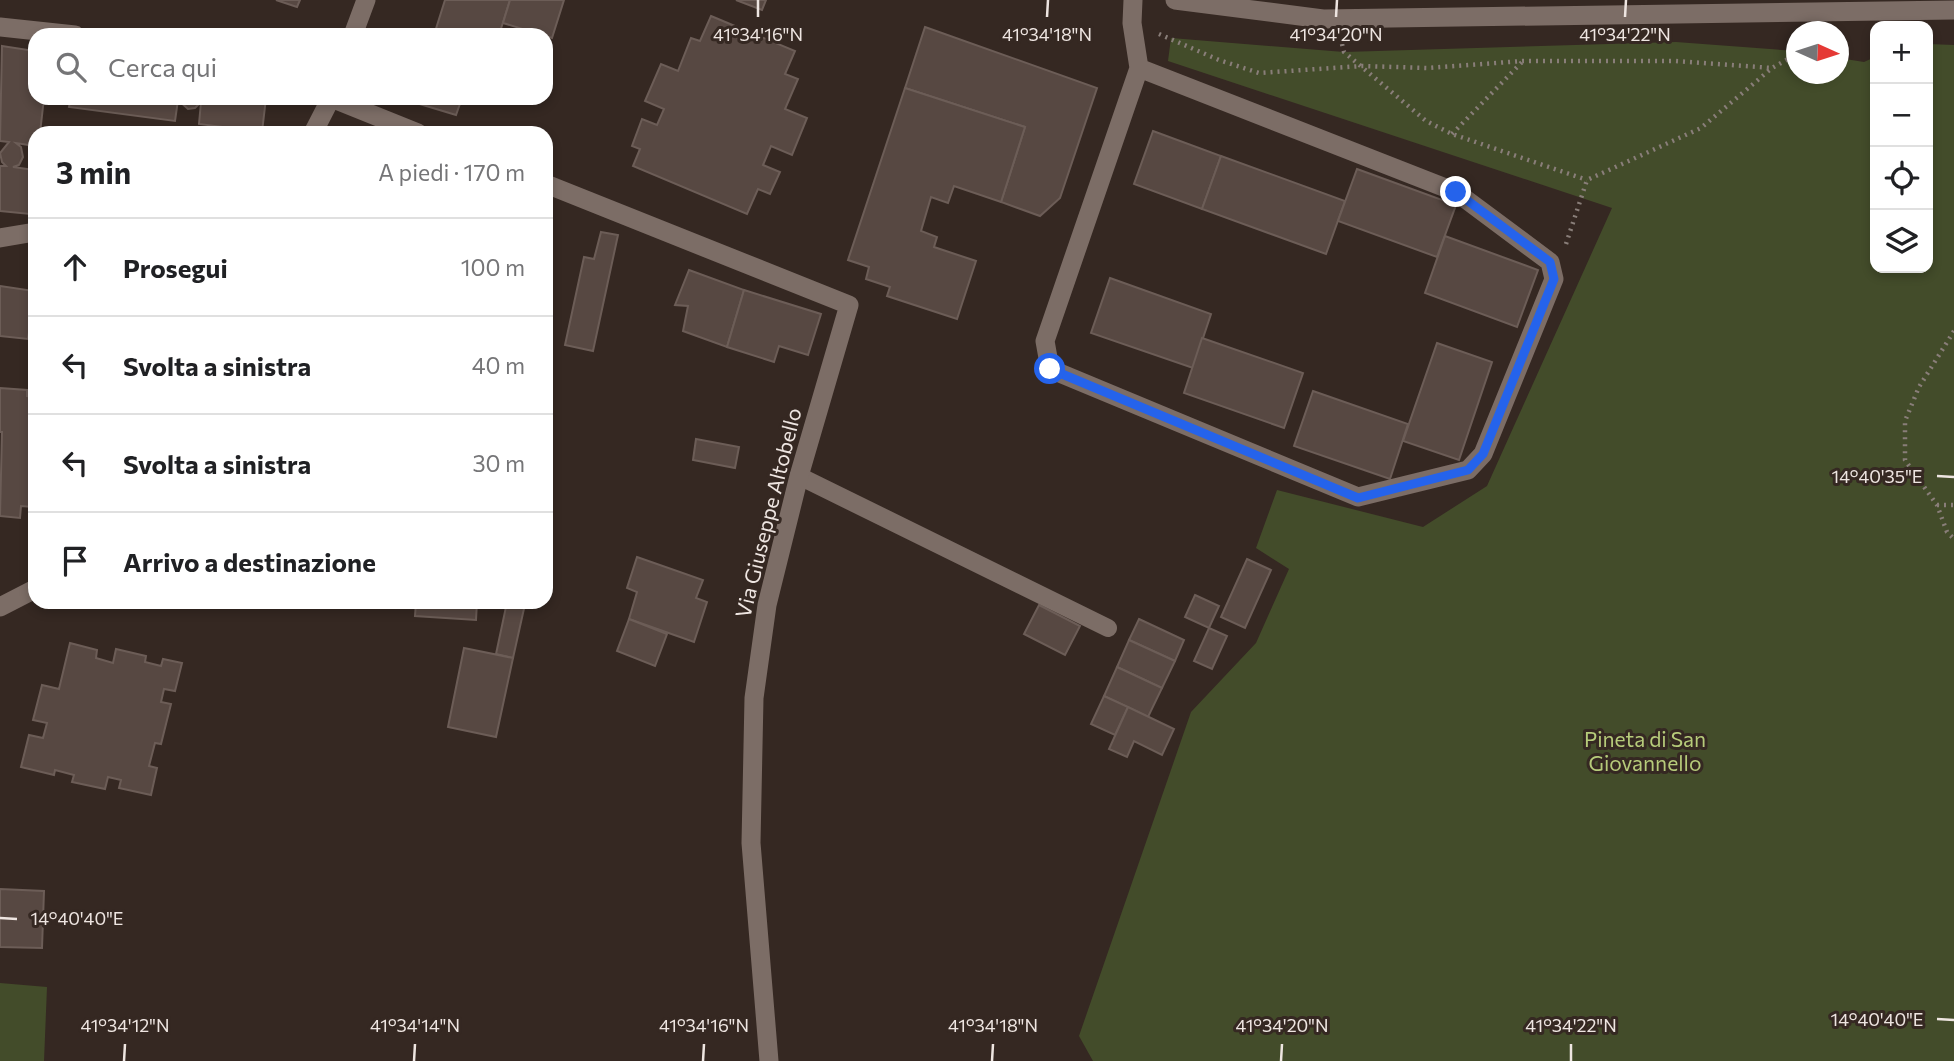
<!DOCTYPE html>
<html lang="it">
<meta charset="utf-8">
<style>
body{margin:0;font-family:Commissioner,sans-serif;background:#f2f2f2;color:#202124}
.controls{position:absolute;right:21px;top:21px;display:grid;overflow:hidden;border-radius:14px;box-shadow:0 4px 10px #0003}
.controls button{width:63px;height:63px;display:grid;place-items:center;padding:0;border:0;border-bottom:2px solid #e0e0e0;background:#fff;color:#202124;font:35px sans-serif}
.compass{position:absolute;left:1786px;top:21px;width:63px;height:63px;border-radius:50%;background:#fff;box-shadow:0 4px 10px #0003;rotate:93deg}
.stop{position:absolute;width:21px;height:21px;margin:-16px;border:5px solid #2563eb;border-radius:50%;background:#fff}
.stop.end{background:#2563eb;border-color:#fff;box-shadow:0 2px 7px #0008}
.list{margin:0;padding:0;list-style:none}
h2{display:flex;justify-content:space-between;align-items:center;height:91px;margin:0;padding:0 28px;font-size:30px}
h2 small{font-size:23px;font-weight:400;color:#757577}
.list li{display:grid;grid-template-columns:46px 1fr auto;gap:21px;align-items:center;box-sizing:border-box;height:98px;padding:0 28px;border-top:2px solid #e0e0e0}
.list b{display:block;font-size:26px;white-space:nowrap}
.list em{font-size:23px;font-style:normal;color:#757577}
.icon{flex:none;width:38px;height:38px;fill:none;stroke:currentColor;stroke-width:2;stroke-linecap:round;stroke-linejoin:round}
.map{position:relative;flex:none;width:1954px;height:1061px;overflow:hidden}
.search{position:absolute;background:#fff;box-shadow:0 4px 10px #0003;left:28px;top:28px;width:525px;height:77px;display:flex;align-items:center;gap:18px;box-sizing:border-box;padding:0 24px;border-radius:21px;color:#757577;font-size:26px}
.panel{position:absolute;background:#fff;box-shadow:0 4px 10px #0003;left:28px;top:126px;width:525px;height:483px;border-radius:21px}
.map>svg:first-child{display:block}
</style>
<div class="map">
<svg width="1954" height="1061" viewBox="0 0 1954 1061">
<rect width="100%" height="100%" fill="#352822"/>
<g fill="#434c2a">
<polygon points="1171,38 1344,52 1676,42 1796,51 1797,74 1839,74 1839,58 1864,62 1875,57 1875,268 1928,268 1928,44 1954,45 1954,1061 1093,1061 1079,1036 1191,712 1256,643 1289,569 1256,548 1277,490 1423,527 1487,486 1612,208 1168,61"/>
<polygon points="0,983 47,987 44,1061 0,1061"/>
</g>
<g fill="#574842" stroke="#6c5d57" stroke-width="2">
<polygon points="276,0 300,0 297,7"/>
<polygon points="445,0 510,0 499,35 434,35"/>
<polygon points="510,0 564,0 552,38 503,23"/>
<polygon points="736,0 766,0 762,10"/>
<polygon points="711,16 795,51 785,74 798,79 785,109 807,118 792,155 771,146 763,165 780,172 770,194 758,189 747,214 633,166 640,149 632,146 642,119 657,125 664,109 645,101 661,64 678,71 691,38 700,41"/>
<polygon points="925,27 1097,88 1060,198 1040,216 1001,202 1025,127 905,88"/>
<polygon points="2,46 35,51 35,98 44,98 40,133 35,133 35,146 16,143 21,147 23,157 19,165 13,167 35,170 30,214 0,211 0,166 6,166 2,162 0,153 9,142 0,141"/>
<polygon points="905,88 1025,127 1001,202 954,186 948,203 931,197 921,231 937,237 934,247 976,261 957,319 887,296 890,287 866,279 869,267 848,260"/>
<polygon points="71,98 266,98 262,132 199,124 201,102 195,108 188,109 178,100 175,121 69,107"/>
<polygon points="414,98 462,98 456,115 413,102"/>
<polygon points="1153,131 1221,156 1202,209 1134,184"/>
<polygon points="1221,156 1345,201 1326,254 1202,209"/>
<polygon points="1357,169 1456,205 1437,257 1338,221"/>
<polygon points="601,232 618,235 593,351 565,345 584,257 594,259"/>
<polygon points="1445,236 1538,270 1517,327 1425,293"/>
<polygon points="689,270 744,290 727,347 683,331 688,306 675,305"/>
<polygon points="1110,278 1211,314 1193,368 1091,333"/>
<polygon points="0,286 34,291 32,313 35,311 35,325 31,318 28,339 0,336"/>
<polygon points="744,290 821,314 808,355 779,346 774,362 727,347"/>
<polygon points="1202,338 1303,373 1284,428 1184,393"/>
<polygon points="1437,343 1492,362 1459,460 1403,441"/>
<polygon points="0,388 27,390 27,396 35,397 35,514 32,514 33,507 21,506 20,518 0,516 2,432 0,432"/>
<polygon points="1313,391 1408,424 1390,479 1294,446"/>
<polygon points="696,439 739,447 735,468 693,460"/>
<polygon points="637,557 703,580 696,598 707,602 694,642 629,619 637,592 627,588"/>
<polygon points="1247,559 1271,570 1245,628 1221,617"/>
<polygon points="1195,595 1219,606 1209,628 1185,617"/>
<polygon points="416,602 477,602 476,620 415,616"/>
<polygon points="507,602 525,604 513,658 496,654"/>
<polygon points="1039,605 1080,626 1065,655 1024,634"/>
<polygon points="629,619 667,634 655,666 617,651"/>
<polygon points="1139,619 1184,640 1175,661 1129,640"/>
<polygon points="1209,628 1227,636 1212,669 1194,661"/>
<polygon points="1129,640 1175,661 1162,688 1117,667"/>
<polygon points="70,643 97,650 96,658 113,663 116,649 146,656 145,662 161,666 163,659 182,663 175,691 164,689 161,702 171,704 161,744 155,743 149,766 157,768 151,795 119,788 121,780 108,777 105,789 72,782 74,775 55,770 54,775 21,767 29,735 43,738 47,723 33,720 42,685 59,689"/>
<polygon points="464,648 513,658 496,737 448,727"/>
<polygon points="1117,667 1162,688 1148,717 1104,696"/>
<polygon points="1104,696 1128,707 1115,735 1091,724"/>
<polygon points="1128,707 1174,729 1162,755 1134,741 1127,757 1109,749"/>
<polygon points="0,889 44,891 42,948 0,947"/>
</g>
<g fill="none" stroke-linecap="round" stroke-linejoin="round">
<g stroke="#897e79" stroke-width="4.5" stroke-dasharray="2 5" stroke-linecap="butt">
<polyline points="1159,34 1219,60 1259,73 1362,66 1428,68 1523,61 1675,61 1772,68"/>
<polyline points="1342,44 1344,52 1426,121 1452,134 1587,180"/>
<polyline points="1452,134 1523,61"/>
<polyline points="1566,244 1587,180 1701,128 1772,68 1797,54"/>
<polyline points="1954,331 1919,387 1905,421 1905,460 1937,505 1947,532 1954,539"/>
<polyline points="1937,505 1954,505"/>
</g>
<polyline stroke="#7c6d66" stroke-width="18" points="799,476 1108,628"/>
<g stroke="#7c6d66" stroke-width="19">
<polyline points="1133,0 1132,23 1139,68 1045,341 1050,369 1358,497 1468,470 1483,454 1554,279 1550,262 1456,192 1139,68"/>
<polyline points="0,27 75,35"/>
<polyline points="353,35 366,0"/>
<polyline points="331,98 418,133"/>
<polyline points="313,133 331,98"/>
<polyline points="546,184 849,305 799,476 767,605 754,698 751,843 769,1061"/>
<polyline points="0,238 35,232"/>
<polyline points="0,607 35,589"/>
</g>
<polyline stroke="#7c6d66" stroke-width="19" points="1175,0 1323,19 1954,10"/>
</g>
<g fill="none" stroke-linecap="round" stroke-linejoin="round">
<polyline stroke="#2563eb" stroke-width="9" points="1050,369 1358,498 1468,470 1483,454 1554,279 1550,262 1456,192"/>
</g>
<path fill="none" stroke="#eee5e1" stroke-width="2.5" d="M758,17v-17M1047,17l1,-17M1336,17l1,-17M1625,17l1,-17M1937,476l17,1M0,918l17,1M1937,1019l17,1M124,1061l1,-17M414,1061l1,-17M703,1061l1,-17M992,1061l1,-17M1281,1061l1,-17M1571,1061v-17"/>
<g text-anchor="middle" stroke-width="6" stroke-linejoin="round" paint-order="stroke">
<g font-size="21" fill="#eee5e1" stroke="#352822">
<text transform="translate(769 513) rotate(-76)" y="7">Via Giuseppe Altobello</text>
</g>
<g font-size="21" fill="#b6cb7a" stroke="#352822">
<text x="1645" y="747">Pineta di San<tspan x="1645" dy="24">Giovannello</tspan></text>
</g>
</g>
<g font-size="18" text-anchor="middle" fill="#eee5e1" stroke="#352822" stroke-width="6" stroke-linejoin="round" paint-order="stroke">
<text x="758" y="41">41°34'16"N</text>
<text x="1047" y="41">41°34'18"N</text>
<text x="1336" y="41">41°34'20"N</text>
<text x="1625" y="41">41°34'22"N</text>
<text x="1877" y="483">14°40'35"E</text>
<text x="77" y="925">14°40'40"E</text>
<text x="1877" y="1026">14°40'40"E</text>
<text x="125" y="1032">41°34'12"N</text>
<text x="415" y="1032">41°34'14"N</text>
<text x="704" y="1032">41°34'16"N</text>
<text x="993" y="1032">41°34'18"N</text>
<text x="1282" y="1032">41°34'20"N</text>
<text x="1571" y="1032">41°34'22"N</text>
</g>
</svg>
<div class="controls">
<button>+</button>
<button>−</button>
<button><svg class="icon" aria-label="locate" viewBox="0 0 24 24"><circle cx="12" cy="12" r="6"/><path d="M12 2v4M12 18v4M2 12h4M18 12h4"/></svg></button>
<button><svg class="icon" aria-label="layers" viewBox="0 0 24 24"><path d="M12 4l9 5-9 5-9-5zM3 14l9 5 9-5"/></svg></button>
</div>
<svg class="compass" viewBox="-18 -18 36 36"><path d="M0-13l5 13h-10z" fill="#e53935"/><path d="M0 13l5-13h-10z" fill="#757577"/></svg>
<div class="stop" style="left:1050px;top:369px"></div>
<div class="stop end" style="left:1456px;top:192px"></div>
<div class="search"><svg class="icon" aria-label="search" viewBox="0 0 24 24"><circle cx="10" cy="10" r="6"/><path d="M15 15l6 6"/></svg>Cerca qui</div>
<section class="panel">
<h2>3 min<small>A piedi · 170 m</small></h2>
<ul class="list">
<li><svg class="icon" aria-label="ahead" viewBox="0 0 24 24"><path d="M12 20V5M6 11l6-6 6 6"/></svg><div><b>Prosegui</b></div><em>100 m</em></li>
<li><svg class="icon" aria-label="left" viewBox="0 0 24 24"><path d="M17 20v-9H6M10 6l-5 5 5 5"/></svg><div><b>Svolta a sinistra</b></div><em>40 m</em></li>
<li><svg class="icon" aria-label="left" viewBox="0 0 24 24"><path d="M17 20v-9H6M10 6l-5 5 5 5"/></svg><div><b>Svolta a sinistra</b></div><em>30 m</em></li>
<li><svg class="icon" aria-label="arrive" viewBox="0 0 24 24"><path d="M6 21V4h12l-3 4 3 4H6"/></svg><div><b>Arrivo a destinazione</b></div></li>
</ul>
</section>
</div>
